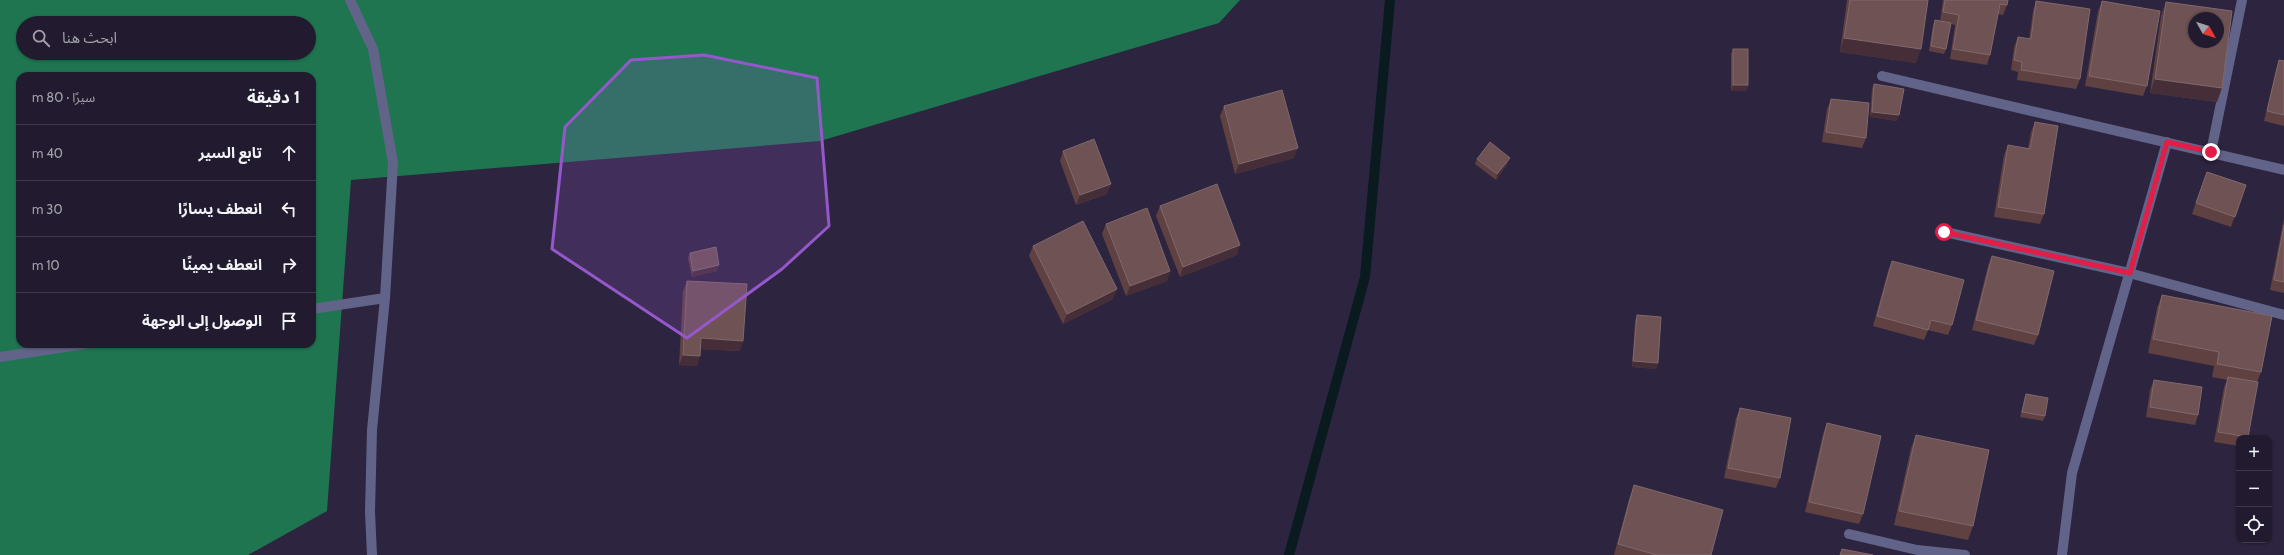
<!DOCTYPE html>
<html lang="ar">
<meta charset="utf-8">
<style>
body{margin:0;font-family:Cabin,"Noto Sans Arabic",sans-serif;background:#2a2437;color:#f1f3f6;direction:rtl}
.controls{position:absolute;right:12px;bottom:12px;display:grid;overflow:hidden;border-radius:8px;box-shadow:0 1px 3px #0004}
.controls button{width:36px;height:36px;display:grid;place-items:center;padding:0;border:0;border-bottom:1px solid #3f394b;background:#221b2f;color:#f1f3f6;font:20px sans-serif}
.compass{position:absolute;left:2188px;top:12px;width:36px;height:36px;border-radius:50%;background:#221b2f;box-shadow:0 1px 3px #0004;rotate:129deg}
.stop{position:absolute;width:12px;height:12px;margin:-9px;border:3px solid #e11d48;border-radius:50%;background:#fff}
.stop.end{background:#e11d48;border-color:#fff;box-shadow:0 1px 4px #0008}
.list{margin:0;padding:0;list-style:none}
h2{display:flex;justify-content:space-between;align-items:center;height:52px;margin:0;padding:0 16px;font-size:17px}
h2 small{font-size:13px;font-weight:400;color:#a2a1aa}
.list li{display:grid;grid-template-columns:26px 1fr auto;gap:12px;align-items:center;box-sizing:border-box;height:56px;padding:0 16px;border-top:1px solid #3f394b}
.list b{display:block;font-size:15px;white-space:nowrap}
.list em{font-size:13px;font-style:normal;color:#a2a1aa}
.icon{flex:none;width:22px;height:22px;fill:none;stroke:currentColor;stroke-width:2;stroke-linecap:round;stroke-linejoin:round}
.map{position:relative;flex:none;width:2284px;height:555px;overflow:hidden;direction:ltr}
.search{position:absolute;background:#221b2f;box-shadow:0 1px 3px #0004;left:16px;top:16px;width:300px;height:44px;display:flex;align-items:center;gap:10px;box-sizing:border-box;padding:0 14px;border-radius:22px;color:#a2a1aa;font-size:15px}
.panel{position:absolute;background:#221b2f;box-shadow:0 1px 3px #0004;left:16px;top:72px;width:300px;height:276px;border-radius:12px;direction:rtl}
.map>svg:first-child{display:block}
</style>
<div class="map">
<svg width="2284" height="555" viewBox="0 0 2284 555">
<rect width="100%" height="100%" fill="#2d243f"/>
<path fill="#1e7550" fill-rule="evenodd" d="M0,0h1240l-21,23 -399,118 -469,39 -24,331 -79,44h-248zM23,23h286v30h-286zM20,76h292v268h-292z"/>
<g fill="none" stroke-linecap="round" stroke-linejoin="round">
<polyline stroke="#0a1b20" stroke-width="10" points="1289,555 1365,277 1390,0"/>
<g stroke="#616488" stroke-width="10">
<polyline points="350,0 373,49 393,163 385,298 372,430 370,512 372,555"/>
<polyline points="1882,76 2284,170"/>
<polyline points="2211,152 2242,0"/>
<polyline points="1945,232 2129,273 2284,315"/>
<polyline points="312,309 385,298"/>
<polyline points="0,357 85,344"/>
<polyline points="1849,534 1917,550 1965,555"/>
<polyline points="2062,555 2072,473 2167,142"/>
</g>
</g>
<g fill="#604141">
<polygon points="1847,0 1928,0 1916,63 1840,52"/>
<polygon points="1943,0 2008,0 2007,5 2003,15 1998,14 1990,55 1987,65 1950,59 1955,25 1951,24 1946,49 1944,54 1929,51 1933,25 1935,20 1940,21"/>
<polygon points="2036,1 2080,79 2076,89 2017,80 2018,72 2011,70 2014,47 2018,37 2029,39 2033,11"/>
<polygon points="2102,1 2147,86 2143,96 2085,86 2098,11"/>
<polygon points="2166,2 2217,102 2150,93 2161,16"/>
<polygon points="1733,49 1748,85 1746,91 1731,91 1731,54"/>
<polygon points="2279,60 2284,61 2284,126 2264,121 2276,70"/>
<polygon points="1874,84 1897,121 1870,117 1872,89"/>
<polygon points="1831,99 1866,138 1862,148 1822,142 1827,109"/>
<polygon points="1224,106 1294,158 1235,174 1220,116"/>
<polygon points="2035,122 2044,214 2040,224 1994,217 2004,155 2008,145 2028,148 2031,132"/>
<polygon points="1063,151 1107,194 1076,205 1060,161"/>
<polygon points="1477,159 1508,163 1496,180 1475,164"/>
<polygon points="2203,182 2246,185 2231,227 2192,214"/>
<polygon points="1160,206 1237,255 1180,277 1156,216"/>
<polygon points="2284,218 2284,293 2270,290"/>
<polygon points="1106,224 1170,271 1167,281 1126,296 1102,234"/>
<polygon points="1033,246 1113,299 1063,324 1029,256"/>
<polygon points="690,253 717,271 692,277 688,258"/>
<polygon points="1992,256 2038,335 2034,345 1972,330 1988,266"/>
<polygon points="1892,261 1952,325 1948,335 1928,330 1924,340 1873,326 1888,271"/>
<polygon points="687,281 740,351 701,349 697,366 679,365 683,291"/>
<polygon points="2162,295 2261,372 2257,382 2248,437 2248,438 2239,438 2239,446 2214,442 2224,387 2227,380 2212,377 2214,366 2148,353 2157,308"/>
<polygon points="1637,315 1658,363 1656,369 1632,367 1635,321"/>
<polygon points="2154,380 2198,415 2195,425 2146,417 2150,390"/>
<polygon points="2026,394 2045,416 2043,421 2020,417 2024,400"/>
<polygon points="1740,408 1780,478 1776,488 1724,478 1736,418"/>
<polygon points="1827,423 1863,514 1859,524 1805,512 1823,434"/>
<polygon points="1916,435 1973,526 1968,540 1894,525 1911,448"/>
<polygon points="1634,485 1711,555 1614,555 1629,499"/>
</g>
<g fill="#462e38">
<polygon points="1844,38 1921,49 1916,63 1840,52"/>
<polygon points="2155,79 2222,88 2217,102 2150,93"/>
<polygon points="1733,85 1748,85 1746,91 1731,91"/>
<polygon points="1872,112 1899,115 1897,121 1870,117"/>
<polygon points="1298,148 1294,158 1235,174 1239,164"/>
<polygon points="1510,158 1508,163 1496,180 1497,174"/>
<polygon points="1111,184 1107,194 1076,205 1080,195"/>
<polygon points="1240,245 1237,255 1180,277 1183,267"/>
<polygon points="719,265 717,271 692,277 693,271"/>
<polygon points="1170,271 1167,281 1126,296 1130,286"/>
<polygon points="1117,289 1113,299 1063,324 1067,314"/>
<polygon points="701,338 743,341 740,351 698,349"/>
<polygon points="683,355 700,356 697,366 679,365"/>
<polygon points="1633,361 1658,363 1656,369 1632,367"/>
</g>
<g fill="#6e5254" stroke="#80686c" fill-rule="evenodd">
<polygon points="1850,0 1928,0 1921,49 1844,38"/>
<polygon points="1945,0 2008,0 2007,5 2000,4 1990,55 1953,49 1959,15 1943,12"/>
<polygon points="2036,1 2090,9 2080,79 2021,70 2022,62 2014,60 2018,37 2031,39"/>
<polygon points="2102,1 2160,11 2147,86 2089,76"/>
<path d="M2166,2l66,9 -10,77 -67,-9zM2194,18h24v24h-24z"/>
<polygon points="1935,20 1951,23 1946,49 1931,46"/>
<rect x="1733" y="49" width="15" height="36"/>
<polygon points="2279,60 2284,61 2284,115 2267,111"/>
<polygon points="1874,84 1904,89 1899,115 1872,112"/>
<polygon points="1282,90 1298,148 1239,164 1224,106"/>
<polygon points="1831,99 1869,103 1866,138 1826,132"/>
<polygon points="2035,122 2058,126 2044,214 1998,207 2008,145 2030,149"/>
<polygon points="1094,139 1111,184 1080,195 1063,151"/>
<polygon points="1490,142 1510,158 1497,174 1477,159"/>
<polygon points="2207,172 2246,185 2235,217 2196,203"/>
<polygon points="1217,184 1240,245 1183,267 1160,206"/>
<polygon points="1147,208 1170,271 1130,286 1106,224"/>
<polygon points="1083,221 1117,289 1067,314 1033,246"/>
<polygon points="2284,225 2284,282 2274,280"/>
<polygon points="716,247 719,265 693,271 690,253"/>
<polygon points="1992,256 2054,271 2038,335 1976,320"/>
<polygon points="1892,261 1964,280 1952,325 1931,320 1928,330 1877,316"/>
<polygon points="687,281 747,284 743,341 701,338 700,356 683,355"/>
<polygon points="2162,295 2272,316 2261,372 2217,364 2219,352 2153,339"/>
<polygon points="1637,315 1661,317 1658,363 1633,361"/>
<polygon points="2228,377 2258,382 2248,437 2218,432"/>
<polygon points="2154,380 2202,387 2198,415 2150,407"/>
<polygon points="2026,394 2048,398 2045,416 2022,412"/>
<polygon points="1740,408 1791,418 1780,478 1728,468"/>
<polygon points="1827,423 1881,436 1863,514 1809,502"/>
<polygon points="1916,435 1989,450 1973,526 1899,511"/>
<polygon points="1634,485 1723,510 1711,555 1657,555 1618,544"/>
<polygon points="1842,549 1873,555 1840,555"/>
</g>
<g fill="none" stroke-linecap="round" stroke-linejoin="round">
<polyline stroke="#e11d48" stroke-width="5" points="1944,232 2130,273 2167,142 2211,152"/>
</g>
<path fill="#9558cb" fill-opacity="0.2" stroke="#9558cb" stroke-width="3" stroke-linejoin="round" d="M704,55l113,23 12,148 -47,43 -95,69 -135,-89 13,-122 66,-67z"/>
</svg>
<div class="controls">
<button>+</button>
<button>−</button>
<button><svg class="icon" aria-label="locate" viewBox="0 0 24 24"><circle cx="12" cy="12" r="6"/><path d="M12 2v4M12 18v4M2 12h4M18 12h4"/></svg></button>
</div>
<svg class="compass" viewBox="-18 -18 36 36"><path d="M0-13l5 13h-10z" fill="#e53935"/><path d="M0 13l5-13h-10z" fill="#a2a1aa"/></svg>
<div class="stop" style="left:1944px;top:232px"></div>
<div class="stop end" style="left:2211px;top:152px"></div>
<div class="search"><svg class="icon" aria-label="search" viewBox="0 0 24 24"><circle cx="10" cy="10" r="6"/><path d="M15 15l6 6"/></svg>ابحث هنا</div>
<section class="panel">
<h2>1 دقيقة<small>سيرًا · 80 m</small></h2>
<ul class="list">
<li><svg class="icon" aria-label="ahead" viewBox="0 0 24 24"><path d="M12 20V5M6 11l6-6 6 6"/></svg><div><b>تابع السير</b></div><em>40 m</em></li>
<li><svg class="icon" aria-label="left" viewBox="0 0 24 24"><path d="M17 20v-9H6M10 6l-5 5 5 5"/></svg><div><b>انعطف يسارًا</b></div><em>30 m</em></li>
<li><svg class="icon" aria-label="right" viewBox="0 0 24 24"><path d="M7 20v-9h11M14 6l5 5-5 5"/></svg><div><b>انعطف يمينًا</b></div><em>10 m</em></li>
<li><svg class="icon" aria-label="arrive" viewBox="0 0 24 24"><path d="M6 21V4h12l-3 4 3 4H6"/></svg><div><b>الوصول إلى الوجهة</b></div></li>
</ul>
</section>
</div>
